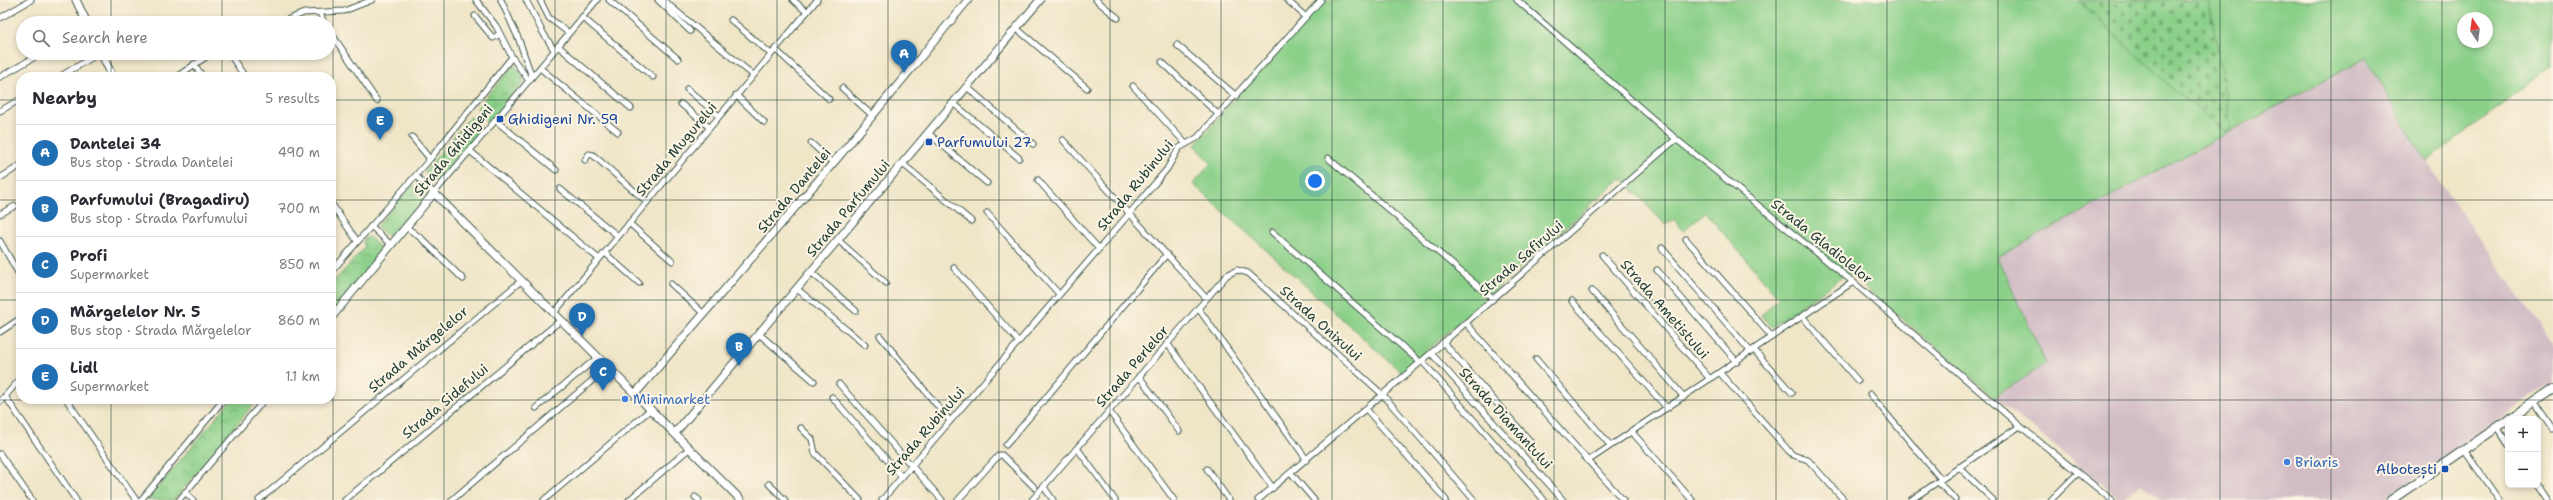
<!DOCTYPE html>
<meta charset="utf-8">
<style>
body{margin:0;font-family:"Shantell Sans",sans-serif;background:#f7f7f7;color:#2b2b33}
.controls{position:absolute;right:12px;bottom:12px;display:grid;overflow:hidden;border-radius:8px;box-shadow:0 2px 6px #0003}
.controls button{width:36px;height:36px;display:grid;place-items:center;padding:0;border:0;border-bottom:1px solid #e1e1e2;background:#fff;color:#2b2b33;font:20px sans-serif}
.compass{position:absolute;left:2457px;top:12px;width:36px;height:36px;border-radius:50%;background:#fff;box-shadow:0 2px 6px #0003;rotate:347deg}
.you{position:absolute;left:1315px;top:181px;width:14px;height:14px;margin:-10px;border:3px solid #fff;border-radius:50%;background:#1a73e8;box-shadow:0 0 0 6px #1a73e833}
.badge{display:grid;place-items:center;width:26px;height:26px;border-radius:50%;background:#1f6fb2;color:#fff;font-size:13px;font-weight:700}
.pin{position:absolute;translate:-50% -33px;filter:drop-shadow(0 1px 2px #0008)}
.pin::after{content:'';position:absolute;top:21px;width:14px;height:12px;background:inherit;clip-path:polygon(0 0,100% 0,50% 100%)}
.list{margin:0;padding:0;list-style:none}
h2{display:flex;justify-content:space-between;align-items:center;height:52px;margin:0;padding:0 16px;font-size:17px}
h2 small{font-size:13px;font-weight:400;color:#7c7c81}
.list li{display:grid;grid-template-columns:26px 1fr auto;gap:12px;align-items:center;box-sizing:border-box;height:56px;padding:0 16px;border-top:1px solid #e1e1e2}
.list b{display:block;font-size:15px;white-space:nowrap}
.list p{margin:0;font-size:13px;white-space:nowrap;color:#7c7c81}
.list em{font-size:13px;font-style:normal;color:#7c7c81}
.icon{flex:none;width:22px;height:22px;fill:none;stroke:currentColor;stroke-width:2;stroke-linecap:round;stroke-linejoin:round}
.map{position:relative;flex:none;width:2553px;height:500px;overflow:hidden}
.search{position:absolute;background:#fff;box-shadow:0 2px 6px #0003;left:16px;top:16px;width:320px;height:44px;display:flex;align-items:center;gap:10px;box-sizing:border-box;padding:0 14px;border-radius:22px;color:#7c7c81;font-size:15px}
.panel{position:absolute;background:#fff;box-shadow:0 2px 6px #0003;left:16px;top:72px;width:320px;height:332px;border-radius:16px}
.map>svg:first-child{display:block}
</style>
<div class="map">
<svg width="2553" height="500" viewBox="0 0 2553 500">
<defs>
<pattern id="cemetery-stones" width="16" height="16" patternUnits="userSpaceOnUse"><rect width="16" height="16" fill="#8bd089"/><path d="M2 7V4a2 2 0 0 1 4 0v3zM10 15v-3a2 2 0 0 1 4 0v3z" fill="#71aa71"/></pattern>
<pattern id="park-crowns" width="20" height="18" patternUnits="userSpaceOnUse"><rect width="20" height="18" fill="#8bd089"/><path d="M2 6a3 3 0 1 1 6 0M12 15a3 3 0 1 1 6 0" fill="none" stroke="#71aa71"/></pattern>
</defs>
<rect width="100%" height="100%" fill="#fcf5e5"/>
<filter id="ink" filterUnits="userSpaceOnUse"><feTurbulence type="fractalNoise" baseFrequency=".025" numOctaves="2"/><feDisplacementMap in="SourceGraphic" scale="8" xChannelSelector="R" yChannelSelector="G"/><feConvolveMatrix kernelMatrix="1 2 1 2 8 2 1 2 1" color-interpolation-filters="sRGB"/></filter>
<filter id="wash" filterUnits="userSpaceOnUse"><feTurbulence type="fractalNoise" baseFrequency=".012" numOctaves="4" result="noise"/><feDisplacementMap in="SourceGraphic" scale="16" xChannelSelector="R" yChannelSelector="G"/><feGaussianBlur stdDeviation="0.9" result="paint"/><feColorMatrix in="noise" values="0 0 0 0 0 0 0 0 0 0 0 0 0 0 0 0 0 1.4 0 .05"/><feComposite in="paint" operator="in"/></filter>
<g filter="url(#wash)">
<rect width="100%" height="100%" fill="#efe5c7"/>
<polygon fill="#d2bdc6" points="2366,57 2426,162 2553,345 2553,382 2382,500 2163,500 2142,483 2121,500 1994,397 2046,364 1998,257"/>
<path fill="#8bd089" stroke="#55865e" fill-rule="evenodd" d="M1317,0h1236v64l-127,98 -60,-104 -368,199 48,107 -52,33 -146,-124 -76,54 -11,-12 18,-17 -74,-86 -22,19 -9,-12 -8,6 -45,-47 -219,195 -209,-189 18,-21 -16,-18 123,-143zM2463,18h24v24h-24z"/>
<polygon fill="url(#cemetery-stones)" stroke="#55865e" points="2078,0 2209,0 2231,129 2225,132 2169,85"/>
<g fill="url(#park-crowns)" stroke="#55865e">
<polygon points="514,64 523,76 523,83 489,122 487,122 477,108"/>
<polygon points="471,116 481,127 480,133 437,184 424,172"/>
<polygon points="412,185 427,197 392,239 376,227"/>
<polygon points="368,236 383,250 331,314 331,279 336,279 365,247 363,241"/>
<polygon points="232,399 258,399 174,500 147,500"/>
</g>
</g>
<g filter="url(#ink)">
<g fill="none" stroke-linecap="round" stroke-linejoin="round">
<defs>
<g id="street">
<polyline points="476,0 496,26 512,57 529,81"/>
<polyline points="501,0 519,40 532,77"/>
<polyline points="526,0 542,31 554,50"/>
<polyline points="540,0 549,18 569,33"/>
<polyline points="609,0 678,59"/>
<polyline points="658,0 690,31"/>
<polyline points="663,0 753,75"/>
<polyline points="793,0 807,12"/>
<polyline points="1096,0 1118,18"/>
<polyline points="1287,0 1306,17"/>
<polyline points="1517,0 1676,139 1853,282 2020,426 2112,500"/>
<polyline points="320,13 324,23"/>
<polyline points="475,16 493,38 500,34"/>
<polyline points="582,17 653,77"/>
<polyline points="0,18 31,0"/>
<polyline points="731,20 771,54"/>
<polyline points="279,23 304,13 344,11 372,0"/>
<polyline points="1016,28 1087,88"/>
<polyline points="329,30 377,101"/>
<polyline points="1177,45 1236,96"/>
<polyline points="558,46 631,108"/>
<polyline points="775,49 829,99"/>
<polyline points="229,53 245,77"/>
<polyline points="1162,62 1219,115"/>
<polyline points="194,64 203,77"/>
<polyline points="540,68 618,132"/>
<polyline points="0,77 42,53"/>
<polyline points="59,77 100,53"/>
<polyline points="176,77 212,53"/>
<polyline points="1133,86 1186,144"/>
<polyline points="967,87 1033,144"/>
<polyline points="842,88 873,116"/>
<polyline points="687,89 719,116"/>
<polyline points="736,95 764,122"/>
<polyline points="953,103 1019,158"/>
<polyline points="681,104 709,127"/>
<polyline points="0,111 21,99"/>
<polyline points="495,120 556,170"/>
<polyline points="928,133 987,183"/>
<polyline points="412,137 430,159"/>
<polyline points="1063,140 1206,298"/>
<polyline points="811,143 833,163"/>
<polyline points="470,151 599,259"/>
<polyline points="1328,158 1493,299"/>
<polyline points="585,160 589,154 593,155 647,202"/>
<polyline points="903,164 971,221"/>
<polyline points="416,176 434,193 597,0"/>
<polyline points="0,178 21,165"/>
<polyline points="1038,180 1099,249"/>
<polyline points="560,189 618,236"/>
<polyline points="331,203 357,241"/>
<polyline points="987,213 1059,294"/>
<polyline points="0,214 15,206"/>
<polyline points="629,223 672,261"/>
<polyline points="371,226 391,245"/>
<polyline points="406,227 421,238 463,279"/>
<polyline points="1272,232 1420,362"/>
<polyline points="1686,239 1772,337"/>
<polyline points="838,240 886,283"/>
<polyline points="0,241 21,278"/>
<polyline points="1662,248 1751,352"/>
<polyline points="605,253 639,283"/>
<polyline points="1602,255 1710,379"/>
<polyline points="954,268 1018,341"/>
<polyline points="1657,270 1737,362"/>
<polyline points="331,272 430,159 512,57"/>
<polyline points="811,272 856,311"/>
<polyline points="671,284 704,314"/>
<polyline points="797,289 865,345"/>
<polyline points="1592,291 1684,397"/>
<polyline points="1572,301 1667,408"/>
<polyline points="1198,308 1307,460"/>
<polyline points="554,313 817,0"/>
<polyline points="1802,316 1858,381"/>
<polyline points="1466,323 1623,500"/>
<polyline points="0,332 21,318"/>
<polyline points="759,334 814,381"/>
<polyline points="880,336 950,421"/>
<polyline points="1443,342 1530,441"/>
<polyline points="1167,343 1273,488"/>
<polyline points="1754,350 1792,393"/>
<polyline points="1431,353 1563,500"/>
<polyline points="1536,359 1610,445"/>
<polyline points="1422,361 1544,500"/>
<polyline points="1720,373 1788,450 1793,455 1808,460 1844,500"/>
<polyline points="1139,376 1179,431"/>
<polyline points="839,384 942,500"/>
<polyline points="1870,394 1941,479"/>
<polyline points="5,396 76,500"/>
<polyline points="832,397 902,477"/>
<polyline points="66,399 136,500"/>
<polyline points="0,402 21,378"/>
<polyline points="2534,402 2553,430"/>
<polyline points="536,408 598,357"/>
<polyline points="1366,409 1446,500"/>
<polyline points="1109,411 1174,500"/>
<polyline points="2497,427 2508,444"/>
<polyline points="801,428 812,439 815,453 860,500"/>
<polyline points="1631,431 1692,500"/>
<polyline points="1006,445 1167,254"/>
<polyline points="1077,448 1115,500"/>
<polyline points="2464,450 2499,500"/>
<polyline points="0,454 32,500"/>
<polyline points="1588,461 1853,282"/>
<polyline points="1959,467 1993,500"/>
<polyline points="1207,469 1229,500"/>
<polyline points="1291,473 1314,500"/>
<polyline points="1938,482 1956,500"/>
<polyline points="769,484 785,500"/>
<polyline points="2536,485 2546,500"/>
<polyline points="1044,487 1053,500"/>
<polyline points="185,492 193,500"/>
<polyline points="695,497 699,500"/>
<polyline points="141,500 224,399"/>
<polyline points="179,500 265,399"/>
<polyline points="259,500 521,281"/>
<polyline points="345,500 561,320"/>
<polyline points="452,500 608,367"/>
<polyline points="544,500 651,409"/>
<polyline points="629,500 690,448"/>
<polyline points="882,500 1129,214 1167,169 1179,148 1197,138 1321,0"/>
<polyline points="958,500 999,455 1002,455 1035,488"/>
<polyline points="1032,500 1227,275 1237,270 1248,273 1383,395 1474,500"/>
<polyline points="1258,500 1422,361 1676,139"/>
<polyline points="1911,500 2020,426"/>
<polyline points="2051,500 2078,473"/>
</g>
<g id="secondary">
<polyline points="76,0 87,23"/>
<polyline points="101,53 113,77"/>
<polyline points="331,318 434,193 741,500"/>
<polyline points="635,394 840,155 968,0"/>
<polyline points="675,433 1040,0"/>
</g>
<g id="primary">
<polyline points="2509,419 2553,389"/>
<polyline points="2391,500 2508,420"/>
</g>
</defs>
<use href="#street" stroke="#3e564a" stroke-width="7"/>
<use href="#secondary" stroke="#3e564a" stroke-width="9"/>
<use href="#primary" stroke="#3e564a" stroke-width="10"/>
<use href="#street" stroke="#fff" stroke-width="5"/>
<use href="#secondary" stroke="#fff" stroke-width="7"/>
<use href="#primary" stroke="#fff" stroke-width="8"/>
</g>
</g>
<path fill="none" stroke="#1f3d34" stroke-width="1" stroke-opacity="0.55" d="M111,0v23M222,0v23M333,0v500M444,0v500M555,0v500M666,0v500M777,0v500M888,0v500M999,0v500M1110,0v500M1221,0v500M1332,0v500M1443,0v500M1554,0v500M1665,0v500M1776,0v500M1887,0v500M1998,0v500M2109,0v500M2220,0v500M2331,0v500M2442,0v500M111,53v24M222,53v24M0,100h21M331,100h2222M0,200h21M331,200h2222M0,300h21M331,300h2222M111,399v101M222,399v101M0,400h2553"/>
<g fill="#1a4fb4" stroke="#fcf5e5" stroke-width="1.5">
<rect x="496" y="115" width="8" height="8" rx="2"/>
<rect x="925" y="138" width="8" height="8" rx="2"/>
<rect x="2441" y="465" width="8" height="8" rx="2"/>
</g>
<g fill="#3f7fe0" stroke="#fcf5e5" stroke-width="1.5">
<circle cx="625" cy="399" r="4"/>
<circle cx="2287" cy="462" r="4"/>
</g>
<g text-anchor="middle" stroke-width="4" stroke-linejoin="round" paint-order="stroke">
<g font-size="14" fill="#164399" stroke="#fcf5e5" text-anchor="start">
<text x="508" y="124">Ghidigeni Nr. 59</text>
<text x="937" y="147">Parfumului 27</text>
<text x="2437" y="474" text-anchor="end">Albotești</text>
</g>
<g font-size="14" fill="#1f3d34" stroke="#fcf5e5">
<text transform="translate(676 149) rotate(-50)" y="5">Strada Mugurelui</text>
<text transform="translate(453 150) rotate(-50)" y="5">Strada Ghidigeni</text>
<text transform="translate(1135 185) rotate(-51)" y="5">Strada Rubinului</text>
<text transform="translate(794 190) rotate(-50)" y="5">Strada Dantelei</text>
<text transform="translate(848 208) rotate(-50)" y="5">Strada Parfumului</text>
<text transform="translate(1822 241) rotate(39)" y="5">Strada Gladiolelor</text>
<text transform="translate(1521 258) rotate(-41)" y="5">Strada Safirului</text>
<text transform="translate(1665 309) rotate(49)" y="5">Strada Ametistului</text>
<text transform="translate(1321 323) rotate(42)" y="5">Strada Onixului</text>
<text transform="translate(418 349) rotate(-40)" y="5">Strada Mărgelelor</text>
<text transform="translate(1132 366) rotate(-49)" y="5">Strada Perlelor</text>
<text transform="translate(445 401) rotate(-40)" y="5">Strada Sidefului</text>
<text transform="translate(1506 418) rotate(48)" y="5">Strada Diamantului</text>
<text transform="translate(925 431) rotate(-49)" y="5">Strada Rubinului</text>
</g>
<g font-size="14" fill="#366cbe" stroke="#fcf5e5" text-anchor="start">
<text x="633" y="404">Minimarket</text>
<text x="2295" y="467">Briaris</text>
</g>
</g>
</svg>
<div class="controls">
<button>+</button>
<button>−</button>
</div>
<svg class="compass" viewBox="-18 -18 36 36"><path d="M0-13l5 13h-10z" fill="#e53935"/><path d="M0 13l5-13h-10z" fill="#7c7c81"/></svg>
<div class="you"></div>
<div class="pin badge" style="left:904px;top:73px">A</div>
<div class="pin badge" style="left:739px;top:366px">B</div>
<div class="pin badge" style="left:603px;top:391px">C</div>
<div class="pin badge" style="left:582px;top:336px">D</div>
<div class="pin badge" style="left:380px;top:140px">E</div>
<div class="search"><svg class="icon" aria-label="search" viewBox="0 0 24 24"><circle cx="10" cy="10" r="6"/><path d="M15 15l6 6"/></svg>Search here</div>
<section class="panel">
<h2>Nearby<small>5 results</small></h2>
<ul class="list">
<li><span class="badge">A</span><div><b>Dantelei 34</b><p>Bus stop · Strada Dantelei</p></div><em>490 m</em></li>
<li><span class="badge">B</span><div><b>Parfumului (Bragadiru)</b><p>Bus stop · Strada Parfumului</p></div><em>700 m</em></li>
<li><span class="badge">C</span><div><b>Profi</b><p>Supermarket</p></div><em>850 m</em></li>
<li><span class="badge">D</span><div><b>Mărgelelor Nr. 5</b><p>Bus stop · Strada Mărgelelor</p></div><em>860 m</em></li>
<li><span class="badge">E</span><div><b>Lidl</b><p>Supermarket</p></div><em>1.1 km</em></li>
</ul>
</section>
</div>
